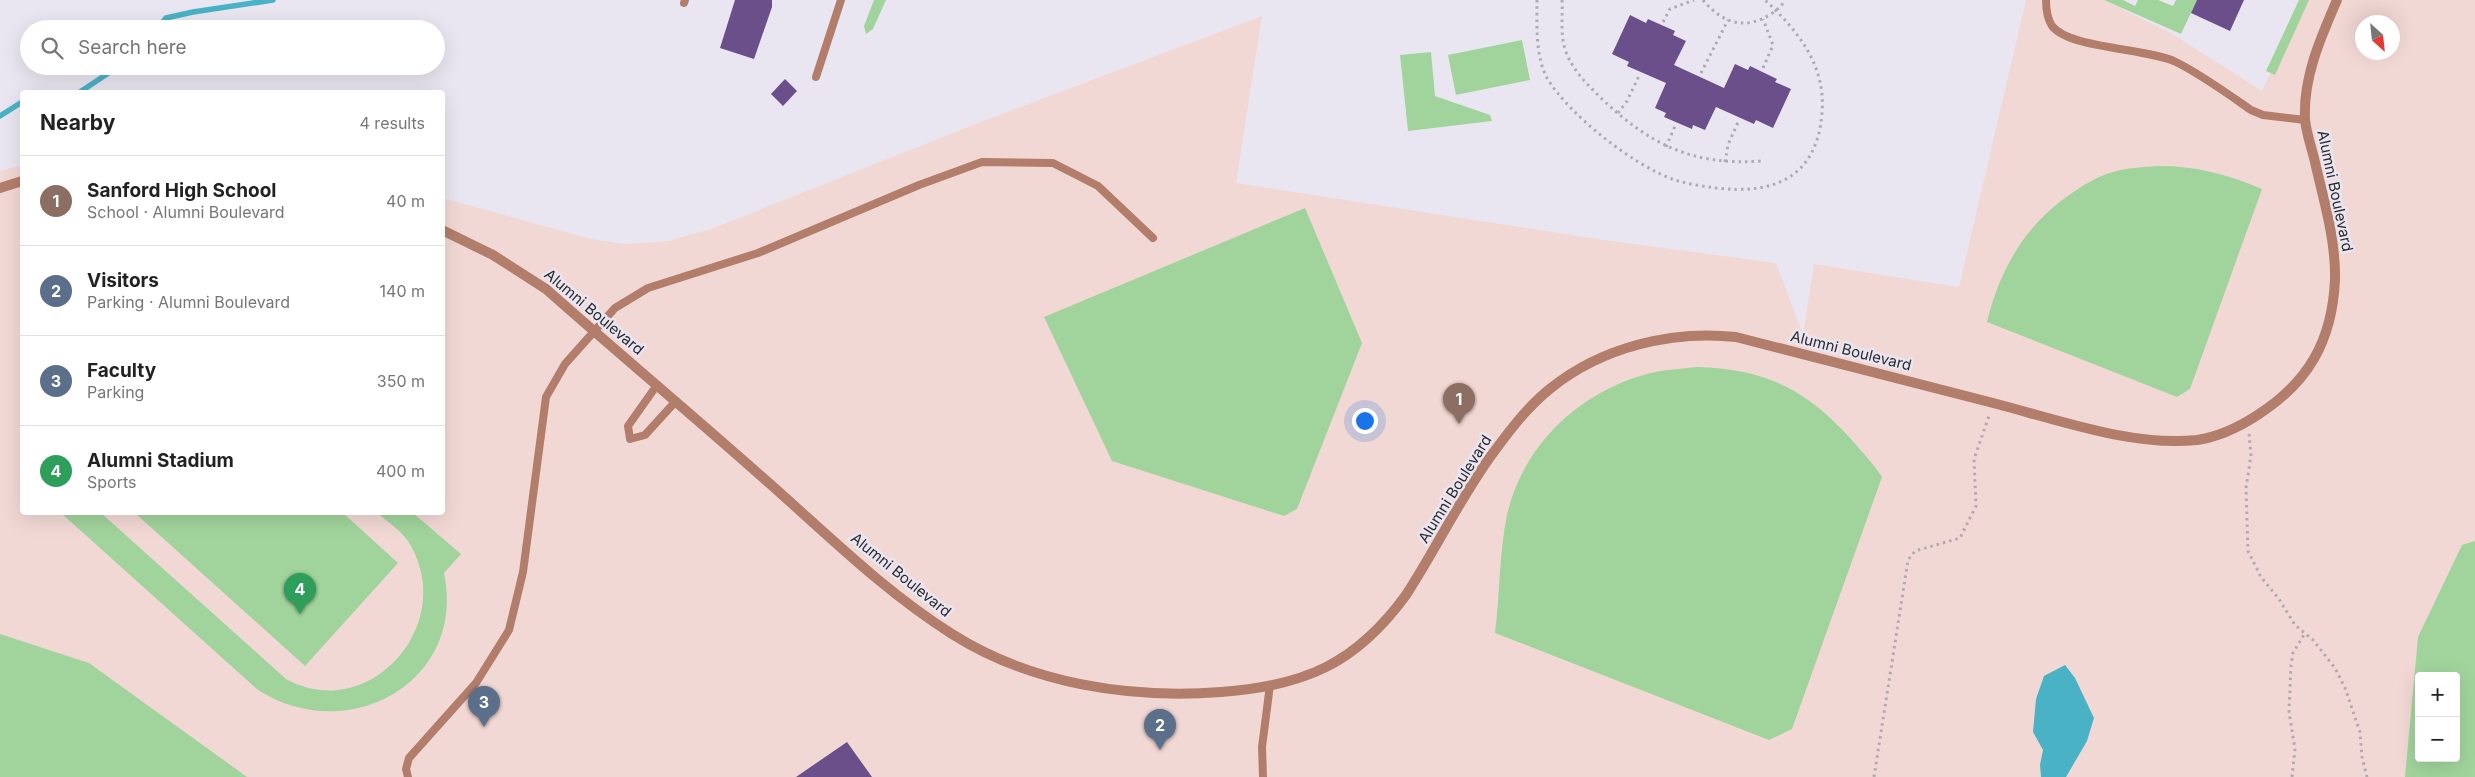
<!DOCTYPE html>
<meta charset="utf-8">
<style>
body{margin:0;font-family:Inter,sans-serif;background:#f6f6f6;color:#222}
.controls{position:absolute;right:15px;bottom:15px;display:grid;overflow:hidden;border-radius:5px;box-shadow:0 5px 20px #0002}
.controls button{width:45px;height:45px;display:grid;place-items:center;padding:0;border:0;border-bottom:1px solid #e0e0e0;background:#fff;color:#222;font:25px sans-serif}
.compass{position:absolute;left:2355px;top:15px;width:45px;height:45px;border-radius:50%;background:#fff;box-shadow:0 5px 20px #0002;rotate:153deg}
.you{position:absolute;left:1364px;top:420px;width:18px;height:18px;margin:-12px;border:4px solid #fff;border-radius:50%;background:#1a73e8;box-shadow:0 0 0 8px #1a73e833}
.badge{display:grid;place-items:center;width:32px;height:32px;border-radius:50%;background:#b84cad;color:#fff;font-size:16px;font-weight:700}
.pin{position:absolute;translate:-50% -41px;filter:drop-shadow(0 1px 2px #0008)}
.pin::after{content:'';position:absolute;top:26px;width:18px;height:15px;background:inherit;clip-path:polygon(0 0,100% 0,50% 100%)}
.list{margin:0;padding:0;list-style:none}
h2{display:flex;justify-content:space-between;align-items:center;height:65px;margin:0;padding:0 20px;font-size:21px}
h2 small{font-size:16px;font-weight:400;color:#767676}
.list li{display:grid;grid-template-columns:32px 1fr auto;gap:15px;align-items:center;box-sizing:border-box;height:90px;padding:0 20px;border-top:1px solid #e0e0e0}
.list b{display:block;font-size:19px;white-space:nowrap}
.list p{margin:0;font-size:16px;white-space:nowrap;color:#767676}
.list em{font-size:16px;font-style:normal;color:#767676}
.icon{flex:none;width:28px;height:28px;fill:none;stroke:currentColor;stroke-width:2;stroke-linecap:round;stroke-linejoin:round}
.map{position:relative;flex:none;width:2475px;height:777px;overflow:hidden}
.search{position:absolute;background:#fff;box-shadow:0 5px 20px #0002;left:20px;top:20px;width:425px;height:55px;display:flex;align-items:center;gap:12px;box-sizing:border-box;padding:0 18px;border-radius:28px;color:#767676;font-size:19px}
.panel{position:absolute;background:#fff;box-shadow:0 5px 20px #0002;left:20px;top:90px;width:425px;height:425px;border-radius:5px}
.map>svg:first-child{display:block}
</style>
<div class="map">
<svg width="2475" height="777" viewBox="0 0 2475 777">
<rect width="100%" height="100%" fill="#eae6f1"/>
<path fill="#f2d8d4" fill-rule="evenodd" d="M2026,0h78l67,33 91,58 42,-91h171v777h-2475v-606l22,-6v347h420l1,-314 148,41 33,5 44,-3 43,-12 267,-106 284,-107 -26,167 368,57 172,23 27,71 11,-70 145,23zM2362,22h30v30h-30zM2419,676h37v82h-37z"/>
<g fill="#a1d49c" fill-rule="evenodd">
<polygon points="874,0 886,0 873,29 866,34 864,26"/>
<polygon points="2104,0 2123,0 2135,6 2138,0 2158,0 2173,6 2176,0 2197,0 2181,34"/>
<polygon points="2299,0 2309,0 2275,75 2266,71"/>
<polygon points="1522,40 1530,80 1456,95 1448,55"/>
<polygon points="1431,52 1435,96 1490,115 1492,121 1408,131 1400,55"/>
<path d="M2158,166c38,0 69,8 104,23l-72,200 -13,8 -190,-75c13,-54 39,-98 85,-129 13,-9 26,-17 41,-21 14,-4 30,-5 45,-6z"/>
<polygon points="1305,208 1362,343 1297,509 1284,516 1112,461 1044,317"/>
<path d="M1697,367c68,2 109,22 154,72 11,13 22,24 31,38l-90,252 -23,11 -274,-107c5,-39 4,-80 12,-118 15,-67 68,-119 133,-139 18,-6 38,-7 57,-9z"/>
<path d="M61,513h40l185,166c83,46 174,-56 122,-138 -8,-11 -21,-20 -31,-28h36l48,41 -17,19c23,110 -97,174 -186,117z"/>
<polygon points="135,513 343,513 398,563 305,666"/>
<path d="M2475,541v236h-70l13,-140 44,-92zM2419,676h37v82h-37z"/>
<polygon points="0,634 89,663 247,777 0,777"/>
</g>
<polygon fill="#4ab2c5" points="2065,665 2075,678 2094,718 2087,741 2066,777 2041,777 2040,765 2043,750 2033,732 2036,699 2044,676"/>
<g fill="none" stroke-linecap="round" stroke-linejoin="round">
<g stroke="#4ab2c5" stroke-width="5.5">
<polyline points="157,29 166,18 193,12 273,0"/>
<polyline points="80,92 119,66"/>
<polyline points="0,116 22,102"/>
</g>
</g>
<g fill="#6a4f8b">
<polygon points="735,0 772,0 772,7 754,59 720,48"/>
<polygon points="2197,0 2244,0 2230,31 2191,13"/>
<polygon points="1630,15 1646,23 1648,19 1675,31 1673,35 1686,41 1674,65 1724,88 1735,64 1748,70 1750,66 1777,79 1775,82 1791,89 1773,128 1756,120 1754,124 1716,107 1705,130 1693,125 1692,129 1664,117 1666,113 1655,108 1666,83 1627,66 1629,62 1612,54"/>
<polygon points="785,79 797,91 783,106 771,94"/>
<polygon points="847,742 872,777 796,777"/>
</g>
<g fill="none" stroke-linecap="round" stroke-linejoin="round">
<g stroke="#aeabb3" stroke-width="3" stroke-dasharray="2.5 4" stroke-linecap="butt">
<path d="M1537,0c0,25 -2,55 10,78 22,37 85,86 125,101 14,5 30,7 44,9 59,7 101,-11 106,-75 4,-48 -24,-82 -57,-113"/>
<path d="M1562,0c1,16 -2,33 3,49 7,21 21,34 36,49 49,47 92,68 161,63"/>
<path d="M1703,0c19,23 42,31 68,14 6,-4 11,-8 14,-14"/>
<polyline points="1663,22 1670,9 1694,0"/>
<polyline points="1763,68 1773,45 1763,19"/>
<polyline points="1701,73 1728,20"/>
<polyline points="1618,113 1627,101 1639,76"/>
<polyline points="1666,147 1675,126"/>
<polyline points="1725,162 1728,145 1738,122"/>
<polyline points="2249,434 2251,455 2246,488 2248,551 2261,577 2279,599 2295,625 2313,640 2335,668 2345,688 2360,732 2362,757 2367,777"/>
<polyline points="1874,777 1908,560 1915,551 1960,538 1976,506 1974,459 1989,416"/>
<polyline points="2292,777 2295,749 2289,712 2291,665 2293,653 2305,633"/>
</g>
<g stroke="#b27e6b" stroke-width="8">
<path d="M2046,0c0,9 1,18 6,26 18,23 95,22 124,36 26,13 52,32 75,48l12,5 42,5"/>
<polyline points="684,3 685,0"/>
<polyline points="816,77 841,0"/>
<polyline points="657,385 628,426 630,439 645,435 676,401"/>
<polyline points="408,777 406,769 409,758 476,683 509,630 523,572 546,397 565,364 615,308 648,288 758,253 919,185 982,162 1053,163 1098,186 1153,238"/>
<polyline points="1263,777 1262,747 1270,685"/>
</g>
<g stroke="#b27e6b" stroke-width="10">
<polyline points="0,188 22,181"/>
<path d="M442,230l51,25 53,34c71,63 144,124 215,187 62,54 121,114 191,158 79,50 178,65 269,58 83,-6 135,-28 185,-97 30,-46 54,-97 87,-142 17,-23 35,-47 58,-65 51,-41 121,-58 185,-51 87,22 174,44 261,67 61,16 137,43 200,36 20,-3 42,-13 59,-24 52,-33 76,-74 79,-136 1,-41 -12,-82 -21,-122 -3,-12 -8,-26 -9,-39 -2,-42 16,-82 32,-119"/>
</g>
</g>
<g text-anchor="middle" stroke-width="5" stroke-linejoin="round" paint-order="stroke">
<g font-size="15" fill="#2c2a2e" stroke="#eae6f1">
<text transform="translate(2335 191) rotate(78)" y="5">Alumni Boulevard</text>
<text transform="translate(594 312) rotate(40)" y="5">Alumni Boulevard</text>
<text transform="translate(1851 351) rotate(14)" y="5">Alumni Boulevard</text>
<text transform="translate(1455 489) rotate(-58)" y="5">Alumni Boulevard</text>
<text transform="translate(901 575) rotate(39)" y="5">Alumni Boulevard</text>
</g>
</g>
</svg>
<div class="controls">
<button>+</button>
<button>−</button>
</div>
<svg class="compass" viewBox="-18 -18 36 36"><path d="M0-13l5 13h-10z" fill="#e53935"/><path d="M0 13l5-13h-10z" fill="#767676"/></svg>
<div class="you"></div>
<div class="pin badge" style="left:1459px;top:424px;background:#8d6e63">1</div>
<div class="pin badge" style="left:1160px;top:750px;background:#5c6f8a">2</div>
<div class="pin badge" style="left:484px;top:727px;background:#5c6f8a">3</div>
<div class="pin badge" style="left:300px;top:614px;background:#2e9e5b">4</div>
<div class="search"><svg class="icon" aria-label="search" viewBox="0 0 24 24"><circle cx="10" cy="10" r="6"/><path d="M15 15l6 6"/></svg>Search here</div>
<section class="panel">
<h2>Nearby<small>4 results</small></h2>
<ul class="list">
<li><span class="badge" style="background:#8d6e63">1</span><div><b>Sanford High School</b><p>School · Alumni Boulevard</p></div><em>40 m</em></li>
<li><span class="badge" style="background:#5c6f8a">2</span><div><b>Visitors</b><p>Parking · Alumni Boulevard</p></div><em>140 m</em></li>
<li><span class="badge" style="background:#5c6f8a">3</span><div><b>Faculty</b><p>Parking</p></div><em>350 m</em></li>
<li><span class="badge" style="background:#2e9e5b">4</span><div><b>Alumni Stadium</b><p>Sports</p></div><em>400 m</em></li>
</ul>
</section>
</div>
